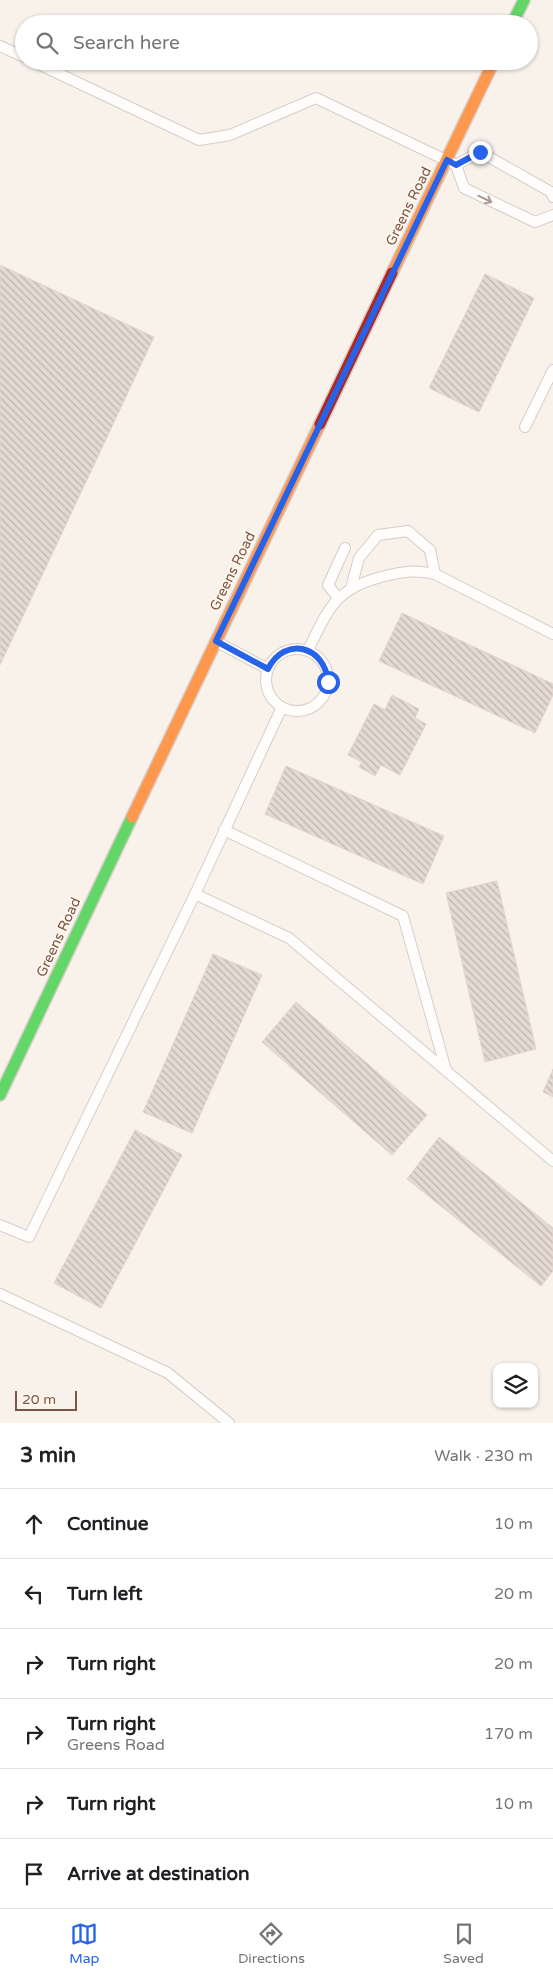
<!DOCTYPE html>
<meta charset="utf-8">
<style>
body{margin:0;font-family:"Varela Round",sans-serif;background:#f2f2f2;color:#202124}
.controls{position:absolute;right:15px;bottom:15px;display:grid;overflow:hidden;border-radius:10px;box-shadow:0 1px 4px #0004}
.controls button{width:45px;height:45px;display:grid;place-items:center;padding:0;border:0;border-bottom:1px solid #e0e0e0;background:#fff;color:#202124;font:25px sans-serif}
.scale{position:absolute;left:15px;bottom:12px;width:62px;box-sizing:border-box;padding-left:5px;border:2px solid #795648;border-top:0;font-size:14px;line-height:18px;white-space:nowrap;color:#795648;-webkit-text-stroke:4px #fff6ec;paint-order:stroke}
.stop{position:absolute;width:15px;height:15px;margin:-11px;border:4px solid #2563eb;border-radius:50%;background:#fff}
.stop.end{background:#2563eb;border-color:#fff;box-shadow:0 1px 5px #0008}
.list{margin:0;padding:0;list-style:none}
h2{display:flex;justify-content:space-between;align-items:center;height:65px;margin:0;padding:0 20px;font-size:21px}
h2 small{font-size:16px;font-weight:400;color:#757577}
.list li{display:grid;grid-template-columns:32px 1fr auto;gap:15px;align-items:center;box-sizing:border-box;height:70px;padding:0 20px;border-top:1px solid #e0e0e0}
.list b{display:block;font-size:19px;white-space:nowrap}
.list p{margin:0;font-size:16px;white-space:nowrap;color:#757577}
.list em{font-size:16px;font-style:normal;color:#757577}
.icon{flex:none;width:28px;height:28px;fill:none;stroke:currentColor;stroke-width:2;stroke-linecap:round;stroke-linejoin:round}
.map{position:relative;flex:none;width:553px;height:1423px;overflow:hidden}
.search{position:absolute;background:#fff;box-shadow:0 1px 4px #0004;left:15px;right:15px;top:15px;height:55px;display:flex;align-items:center;gap:12px;box-sizing:border-box;padding:0 18px;border-radius:28px;color:#757577;font-size:19px}
.sheet{height:485px;background:#fff}
nav{display:flex;justify-content:space-around;align-items:center;box-sizing:border-box;height:70px;border-top:1px solid #e0e0e0;background:#fff;font-size:14px;color:#757577}
nav a{display:grid;justify-items:center;gap:2px}
nav .on{color:#2563eb}
.map>svg:first-child{display:block}
</style>
<div class="map">
<svg width="553" height="1423" viewBox="0 0 553 1423">
<defs>
<pattern id="building-back-hatch" width="6" height="6" patternUnits="userSpaceOnUse" patternTransform="scale(1.25)"><rect width="6" height="6" fill="#e5dad1"/><path d="M-1 5l2 2M0 0l6 6M5-1l2 2" fill="none" stroke="#beb4ac"/></pattern>
</defs>
<rect width="100%" height="100%" fill="#f8f2eb"/>
<g fill="url(#building-back-hatch)" stroke="#e1d4cc">
<polygon points="0,265 154,337 0,665"/>
<polygon points="485,274 534,298 479,412 429,388"/>
<polygon points="402,613 553,684 553,695 535,733 379,661"/>
<polygon points="392,695 419,709 415,718 426,724 400,775 381,765 375,776 359,767 362,762 348,755 374,704 385,710"/>
<polygon points="286,766 444,836 423,884 265,814"/>
<polygon points="497,881 536,1049 485,1062 446,893"/>
<polygon points="213,954 262,975 192,1133 143,1112"/>
<polygon points="296,1002 427,1115 392,1155 262,1042"/>
<polygon points="553,1069 553,1097 543,1092"/>
<polygon points="135,1130 182,1155 101,1308 54,1283"/>
<polygon points="439,1137 553,1228 553,1271 541,1286 407,1179"/>
</g>
<g fill="none" stroke-linecap="round" stroke-linejoin="round">
<defs>
<g id="lane">
<polyline points="0,46 24,57"/>
<polyline points="32,61 199,140 230,135 316,98 456,165 464,188 535,222 553,215"/>
<polyline points="456,165 480,152 551,192 553,197"/>
<polyline points="525,427 553,370"/>
<polyline points="351,588 359,558 378,535 408,531 430,550 435,574"/>
<polyline points="338,598 328,585 345,548"/>
<polyline points="217,642 268,669"/>
<circle cx="297" cy="680" r="31"/>
<path d="M308,650c21,-42 27,-62 77,-74 21,-5 29,-6 50,-2l118,60"/>
<polyline points="224,830 403,916 446,1070"/>
<polyline points="195,894 289,938 553,1161"/>
<polyline points="0,1225 29,1237 195,894 282,707"/>
<polyline points="0,1294 168,1373 229,1423"/>
</g>
<g id="fast">
<polyline points="512,24 524,0"/>
<polyline points="0,1095 132,817"/>
</g>
<g id="slow">
<polyline points="392,273 494,61"/>
<polyline points="132,817 320,424"/>
</g>
<polyline id="jam" points="320,424 392,273"/>
</defs>
<use href="#lane" stroke="#d6cdc8" stroke-width="12"/>
<use href="#fast" stroke="#d8cdc7" stroke-width="14"/>
<use href="#slow" stroke="#d8cdc7" stroke-width="14"/>
<use href="#jam" stroke="#d8cdc7" stroke-width="14"/>
<use href="#lane" stroke="#fefdfc" stroke-width="10"/>
<use href="#fast" stroke="#63d668" stroke-width="11"/>
<use href="#slow" stroke="#ff974d" stroke-width="11"/>
<use href="#jam" stroke="#b3261e" stroke-width="11"/>
</g>
<defs><path id="oneway-shaft" d="M-6 0H5M1.5-3L5.5 0L1.5 3" fill="none" stroke-width="1.6" stroke-linecap="round" stroke-linejoin="round" transform="scale(1.25)"/></defs>
<use stroke="#ae9990" href="#oneway-shaft" transform="translate(485 199) rotate(26)"/>
<g fill="none" stroke-linecap="round" stroke-linejoin="round">
<path stroke="#2563eb" stroke-width="6" d="M328,682c-3,-36 -43,-47 -60,-13l-52,-28 231,-481 9,5 24,-13"/>
</g>
<g text-anchor="middle" stroke-width="4" stroke-linejoin="round" paint-order="stroke">
<g font-size="14" fill="#795648" stroke="#fff6ec">
<text transform="translate(408 206) rotate(-64)" y="5">Greens Road</text>
<text transform="translate(232 571) rotate(-64)" y="5">Greens Road</text>
<text transform="translate(58 937) rotate(-65)" y="5">Greens Road</text>
</g>
</g>
</svg>
<div class="controls">
<button><svg class="icon" aria-label="layers" viewBox="0 0 24 24"><path d="M12 4l9 5-9 5-9-5zM3 14l9 5 9-5"/></svg></button>
</div>
<div class="scale">20 m</div>
<div class="stop" style="left:328px;top:682px"></div>
<div class="stop end" style="left:480px;top:152px"></div>
<div class="search"><svg class="icon" aria-label="search" viewBox="0 0 24 24"><circle cx="10" cy="10" r="6"/><path d="M15 15l6 6"/></svg>Search here</div>
</div>
<section class="sheet">
<h2>3 min<small>Walk · 230 m</small></h2>
<ul class="list">
<li><svg class="icon" aria-label="ahead" viewBox="0 0 24 24"><path d="M12 20V5M6 11l6-6 6 6"/></svg><div><b>Continue</b></div><em>10 m</em></li>
<li><svg class="icon" aria-label="left" viewBox="0 0 24 24"><path d="M17 20v-9H6M10 6l-5 5 5 5"/></svg><div><b>Turn left</b></div><em>20 m</em></li>
<li><svg class="icon" aria-label="right" viewBox="0 0 24 24"><path d="M7 20v-9h11M14 6l5 5-5 5"/></svg><div><b>Turn right</b></div><em>20 m</em></li>
<li><svg class="icon" aria-label="right" viewBox="0 0 24 24"><path d="M7 20v-9h11M14 6l5 5-5 5"/></svg><div><b>Turn right</b><p>Greens Road</p></div><em>170 m</em></li>
<li><svg class="icon" aria-label="right" viewBox="0 0 24 24"><path d="M7 20v-9h11M14 6l5 5-5 5"/></svg><div><b>Turn right</b></div><em>10 m</em></li>
<li><svg class="icon" aria-label="arrive" viewBox="0 0 24 24"><path d="M6 21V4h12l-3 4 3 4H6"/></svg><div><b>Arrive at destination</b></div></li>
</ul>
</section>
<nav>
<a class="on"><svg class="icon" aria-label="map" viewBox="0 0 24 24"><path d="M3 6l6-2 6 2 6-2v14l-6 2-6-2-6 2zM9 4v14M15 6v14"/></svg>Map</a>
<a><svg class="icon" aria-label="directions" viewBox="0 0 24 24"><path d="M12 3l9 9-9 9-9-9zM9 14v-3h6M13 9l2 2-2 2"/></svg>Directions</a>
<a><svg class="icon" aria-label="saved" viewBox="0 0 24 24"><path d="M7 4h10v16l-5-4-5 4z"/></svg>Saved</a>
</nav>
